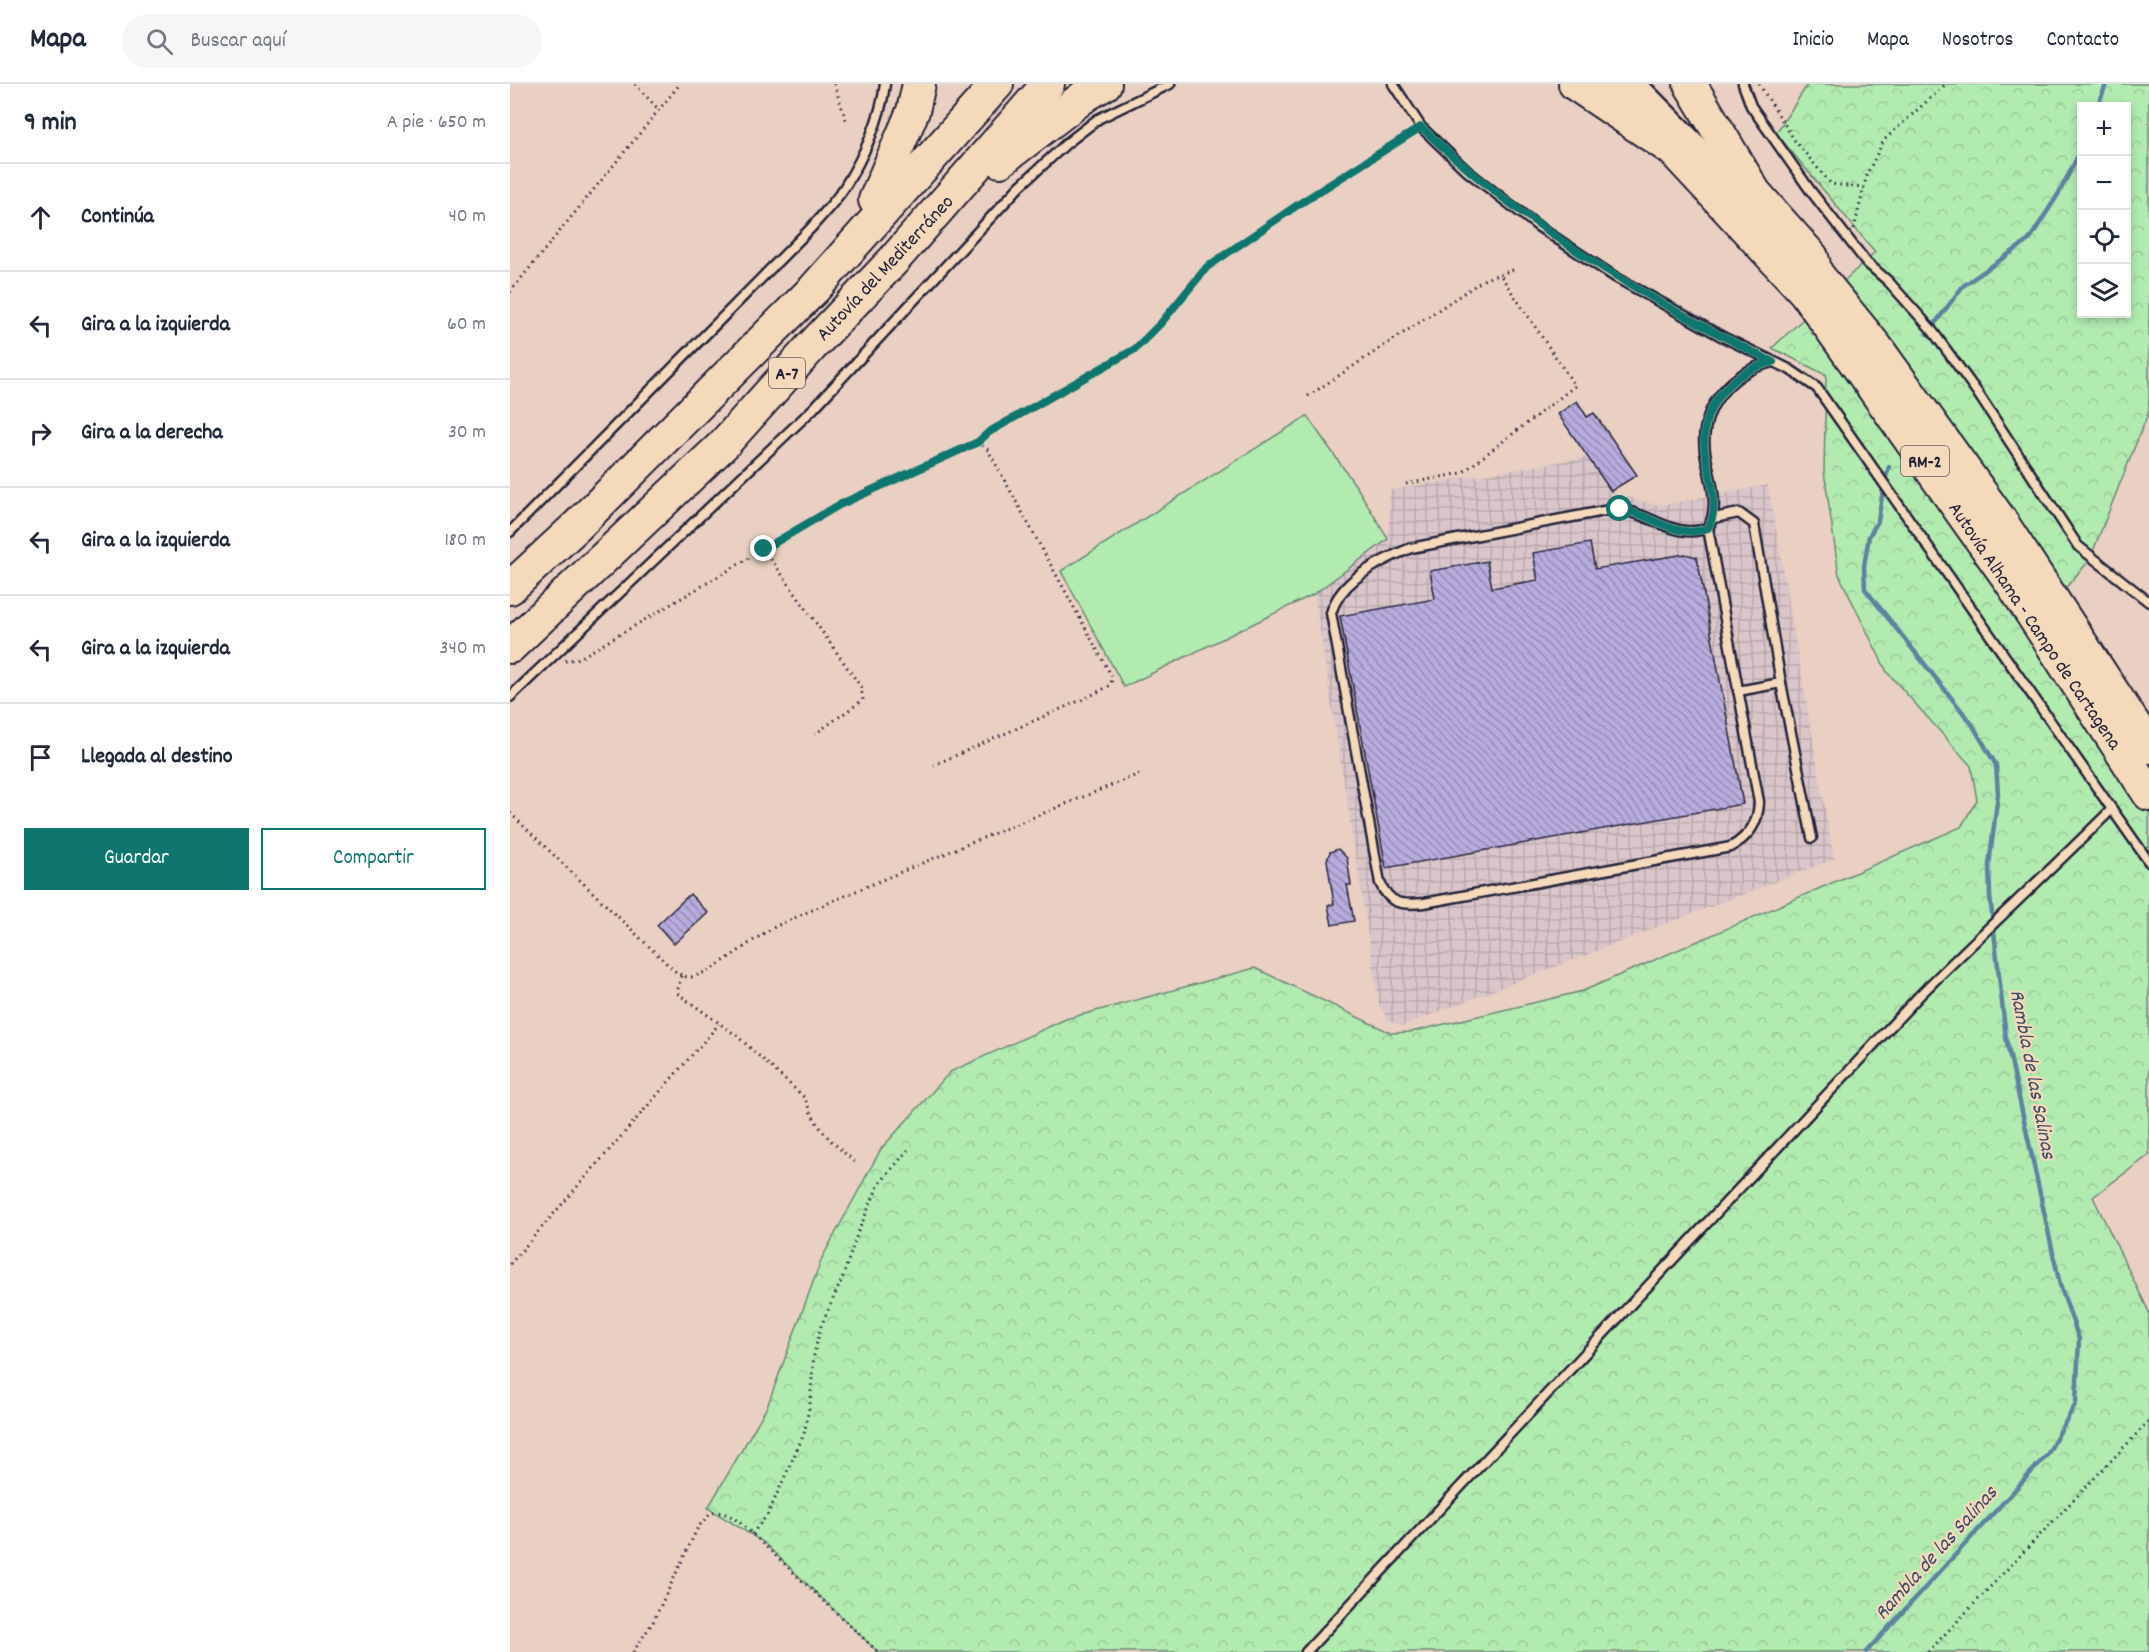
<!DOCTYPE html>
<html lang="es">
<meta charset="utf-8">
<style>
body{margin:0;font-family:Dekko,sans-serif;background:#f6f6f7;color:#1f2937}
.controls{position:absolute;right:18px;top:18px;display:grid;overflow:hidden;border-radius:0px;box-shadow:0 3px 9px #0003}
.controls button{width:54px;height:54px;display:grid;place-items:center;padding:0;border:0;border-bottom:2px solid #e0e1e3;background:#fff;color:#1f2937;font:30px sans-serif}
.stop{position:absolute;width:18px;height:18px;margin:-14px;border:4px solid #0f766e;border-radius:50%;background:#fff}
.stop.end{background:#0f766e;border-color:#fff;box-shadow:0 2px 6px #0008}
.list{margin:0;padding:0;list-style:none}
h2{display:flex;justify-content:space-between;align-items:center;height:78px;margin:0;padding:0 24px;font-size:26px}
h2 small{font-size:20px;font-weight:400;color:#747a83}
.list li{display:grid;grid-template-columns:39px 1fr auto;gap:18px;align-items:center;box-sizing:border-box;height:108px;padding:0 24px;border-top:2px solid #e0e1e3}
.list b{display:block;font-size:22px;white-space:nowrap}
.list em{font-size:20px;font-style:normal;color:#747a83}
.actions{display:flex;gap:12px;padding:18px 24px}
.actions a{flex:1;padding:14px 0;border:2px solid #0f766e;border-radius:0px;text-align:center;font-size:21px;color:#0f766e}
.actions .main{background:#0f766e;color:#fff}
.icon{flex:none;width:33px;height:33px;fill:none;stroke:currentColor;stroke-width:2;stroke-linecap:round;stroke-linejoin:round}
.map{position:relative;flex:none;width:1639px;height:1568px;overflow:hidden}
header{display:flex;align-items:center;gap:36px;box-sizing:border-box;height:84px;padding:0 30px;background:#fff;border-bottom:2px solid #e0e1e3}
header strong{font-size:28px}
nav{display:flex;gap:33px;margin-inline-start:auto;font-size:21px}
.search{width:420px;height:54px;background:#f6f6f7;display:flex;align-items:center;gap:15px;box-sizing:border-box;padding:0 21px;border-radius:33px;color:#747a83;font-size:22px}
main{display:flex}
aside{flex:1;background:#fff}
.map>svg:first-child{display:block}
</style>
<header>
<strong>Mapa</strong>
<div class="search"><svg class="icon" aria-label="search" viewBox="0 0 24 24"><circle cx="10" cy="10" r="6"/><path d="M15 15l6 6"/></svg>Buscar aquí</div>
<nav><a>Inicio</a><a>Mapa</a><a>Nosotros</a><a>Contacto</a></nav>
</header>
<main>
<aside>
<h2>9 min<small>A pie · 650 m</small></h2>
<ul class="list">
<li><svg class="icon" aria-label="ahead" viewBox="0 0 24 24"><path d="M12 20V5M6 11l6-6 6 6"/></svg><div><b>Continúa</b></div><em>40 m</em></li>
<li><svg class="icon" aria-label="left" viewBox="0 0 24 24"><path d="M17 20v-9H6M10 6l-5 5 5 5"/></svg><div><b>Gira a la izquierda</b></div><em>60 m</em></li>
<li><svg class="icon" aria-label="right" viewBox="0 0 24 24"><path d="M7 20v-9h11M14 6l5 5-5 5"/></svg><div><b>Gira a la derecha</b></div><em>30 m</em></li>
<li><svg class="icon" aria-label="left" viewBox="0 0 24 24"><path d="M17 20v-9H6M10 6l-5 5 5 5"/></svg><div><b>Gira a la izquierda</b></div><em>180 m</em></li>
<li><svg class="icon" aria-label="left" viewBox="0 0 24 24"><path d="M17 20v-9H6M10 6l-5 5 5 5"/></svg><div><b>Gira a la izquierda</b></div><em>340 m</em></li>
<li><svg class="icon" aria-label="arrive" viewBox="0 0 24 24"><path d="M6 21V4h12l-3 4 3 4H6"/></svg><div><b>Llegada al destino</b></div></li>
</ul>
<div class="actions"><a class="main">Guardar</a><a>Compartir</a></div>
</aside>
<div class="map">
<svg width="1639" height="1568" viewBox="0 0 1639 1568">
<defs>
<pattern id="industrial-grid" width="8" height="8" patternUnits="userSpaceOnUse" patternTransform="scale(1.5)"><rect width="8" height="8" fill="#dac5ca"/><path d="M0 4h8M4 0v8" fill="none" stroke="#bba9ae"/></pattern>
<pattern id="park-crowns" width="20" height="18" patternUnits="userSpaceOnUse" patternTransform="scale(1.5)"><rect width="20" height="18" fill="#b1ebb0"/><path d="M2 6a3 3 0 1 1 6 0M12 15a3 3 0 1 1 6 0" fill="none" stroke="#98c998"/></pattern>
<pattern id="building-back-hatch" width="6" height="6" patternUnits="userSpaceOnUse" patternTransform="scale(1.5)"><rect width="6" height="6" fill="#b7acdd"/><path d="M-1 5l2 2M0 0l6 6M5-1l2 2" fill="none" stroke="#948cb4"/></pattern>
</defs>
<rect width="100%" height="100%" fill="#e9d0c2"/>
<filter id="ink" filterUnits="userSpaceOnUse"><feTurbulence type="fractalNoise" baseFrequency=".0167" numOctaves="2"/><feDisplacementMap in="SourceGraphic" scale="12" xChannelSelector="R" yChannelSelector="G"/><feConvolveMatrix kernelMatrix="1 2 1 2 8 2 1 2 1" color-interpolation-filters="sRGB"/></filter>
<g filter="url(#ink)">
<polygon fill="url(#industrial-grid)" points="1078,373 1103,409 1138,419 1153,421 1258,401 1324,775 892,942 878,937 869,919 804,510 878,455 880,406"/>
<polygon fill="#b1ebb0" stroke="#6a8676" stroke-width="1.5" points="797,332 848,405 878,455 804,510 614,603 551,487"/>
<path fill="url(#park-crowns)" stroke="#6a8676" stroke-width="1.5" fill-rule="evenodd" d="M1298,0h341v327l-60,150 -54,62 114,174v358l-56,42 56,115v340h-1271l-115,-110 -55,-34 59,-101 55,-149 59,-109 69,-77 116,-53 189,-51 136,65 20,-1 172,-41 378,-164 16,-27 -6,-34 -84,-94 -48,-97 -15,-104 2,-96 -54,-27 103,-96 -99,-119zM1572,22h44v208h-44z"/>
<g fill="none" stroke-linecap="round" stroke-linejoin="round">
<g stroke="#5d83a1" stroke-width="4.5">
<polyline points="1588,22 1596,0"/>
<polyline points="1417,250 1453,202 1519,156 1549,109 1572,64"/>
<polyline points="1356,1568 1537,1371 1566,1319 1569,1255 1550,1201 1496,954 1480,812 1479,781 1488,710 1486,681 1462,640 1355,505 1354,482 1359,452 1368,437 1374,399 1379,383"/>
</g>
</g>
<g fill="url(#building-back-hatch)" stroke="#22223b" stroke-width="1.5">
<polygon points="1067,317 1077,333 1084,329 1127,391 1101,407 1048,330"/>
<polygon points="1080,459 1085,485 1175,470 1187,473 1233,720 876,784 830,532 925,515 920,487 977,477 982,504 1028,496 1023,469"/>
<polygon points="828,765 837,774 841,801 837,801 844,837 822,841 818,821 824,820 817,776 820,768"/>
<polygon points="180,810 198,829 164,860 147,841"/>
</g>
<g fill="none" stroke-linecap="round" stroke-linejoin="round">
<defs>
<g id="service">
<polyline points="883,0 911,43 957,87 1029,143 1105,193 1213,253 1279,285 1307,304 1639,778"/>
<polyline points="1233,0 1241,22 1300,106 1357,179 1378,197 1421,245 1467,308 1568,462 1639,518"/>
<polyline points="1204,434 1229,429 1244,440 1271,599 1302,754"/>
<path d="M1198,444l51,274c-1,22 -10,34 -28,45l-307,56c-22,2 -34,2 -44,-20l-49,-270c9,-33 50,-53 80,-65l198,-38c39,-3 62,32 99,18 13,-23 1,-51 -3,-76 -6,-45 27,-81 68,-90"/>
<path d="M0,448l301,-304c11,-13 24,-26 33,-40 19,-30 37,-69 41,-104"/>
<polyline points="1228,607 1271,599"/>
<polyline points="0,613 303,325 510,102 557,59 588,35 660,0"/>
<path d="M796,1568l614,-657c63,-63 129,-123 192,-186"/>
</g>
<g id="trunk">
<polyline points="1096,0 1129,32"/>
<polyline points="1120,0 1250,131"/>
</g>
<g id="motorway">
<polyline points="1065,0 1163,66 1295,208 1501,498 1639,710"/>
<polyline points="1180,0 1245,109 1302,173 1306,189 1367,264 1489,434 1639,663"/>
<polyline points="490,77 576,11 595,0"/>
<polyline points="365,116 403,27 409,0"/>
<polyline points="0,504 68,441 304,205 487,0"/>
<polyline points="0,563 213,361 301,263 382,178 538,0"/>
</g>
</defs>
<use href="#service" stroke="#22223b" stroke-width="13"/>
<use href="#trunk" stroke="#22223b" stroke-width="33"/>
<use href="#motorway" stroke="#22223b" stroke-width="36"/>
<g stroke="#22223b" stroke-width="3" stroke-dasharray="1.5 4.5" stroke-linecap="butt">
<polyline points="125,0 148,25"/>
<polyline points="324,0 336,36"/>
<polyline points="1249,0 1285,57 1321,100 1354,104"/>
<polyline points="1344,145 1357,90 1374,56 1436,0"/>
<polyline points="0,208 170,0"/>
<polyline points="798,312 975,195 1006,185"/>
<polyline points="468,358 479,348 625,265 651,239 697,183 902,48"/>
<polyline points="896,400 952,389 1065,302 989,189"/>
<polyline points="254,465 351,603 353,616 305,650"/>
<polyline points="55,577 70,574 329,421 468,358 478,366 602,593 601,601 580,612 424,681"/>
<path d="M0,729l151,145c9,8 20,23 34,18 31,-11 58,-40 90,-54 117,-52 235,-99 354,-148"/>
<path d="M171,892l-4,17 60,43 68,62c11,32 27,44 51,65"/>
<polyline points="0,1180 209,940"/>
<polyline points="242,1450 258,1430 294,1350 300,1319 304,1270 311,1242 332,1195 348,1148 369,1100 398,1066"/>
<path d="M123,1568l20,-30 45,-95 13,-14c15,-2 22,4 33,13l134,126"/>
<polyline points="1418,1568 1639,1337"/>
</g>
<use href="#service" stroke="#f5d9bb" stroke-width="8"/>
<use href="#trunk" stroke="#f5d9bb" stroke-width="28"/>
<use href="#motorway" stroke="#f5d9bb" stroke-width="32"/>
</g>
</g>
<g fill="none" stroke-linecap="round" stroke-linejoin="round" filter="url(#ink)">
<path stroke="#0f766e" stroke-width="8" d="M254,465l75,-44 139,-63 11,-10 146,-83 26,-26 46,-56 89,-61 125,-79c104,100 223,171 352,235 -41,9 -75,45 -68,90 4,25 16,53 3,76 -32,13 -57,-15 -88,-19"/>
</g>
<g text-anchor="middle" stroke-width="4.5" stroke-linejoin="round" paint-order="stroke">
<g fill="#f5d9bb" stroke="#615961" stroke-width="1.5">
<rect x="259" y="274" width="36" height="30" rx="4.5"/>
<rect x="1391" y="362" width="48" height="30" rx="4.5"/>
</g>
<g font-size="18" font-weight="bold" fill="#22223b">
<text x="277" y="295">A-7</text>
<text x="1415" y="383">RM-2</text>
</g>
<g font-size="20" fill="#22223b" stroke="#f5d9bb">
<text transform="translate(374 183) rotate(-47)" y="7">Autovía del Mediterráneo</text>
<text transform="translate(1526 541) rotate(56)" y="7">Autovía Alhama - Campo de Cartagena</text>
</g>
<g font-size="21" font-style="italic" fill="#3b4a66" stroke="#f5d9bb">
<text transform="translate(1524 990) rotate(79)" y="7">Rambla de las Salinas</text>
<text transform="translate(1425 1468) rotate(-48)" y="7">Rambla de las Salinas</text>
</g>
</g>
</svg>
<div class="controls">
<button>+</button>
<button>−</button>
<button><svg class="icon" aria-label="locate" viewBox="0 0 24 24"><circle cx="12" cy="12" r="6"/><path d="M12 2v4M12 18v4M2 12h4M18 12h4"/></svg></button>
<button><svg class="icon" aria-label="layers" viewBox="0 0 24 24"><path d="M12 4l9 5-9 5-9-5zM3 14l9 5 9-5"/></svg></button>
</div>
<div class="stop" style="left:1110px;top:425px"></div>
<div class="stop end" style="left:254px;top:465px"></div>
</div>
</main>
